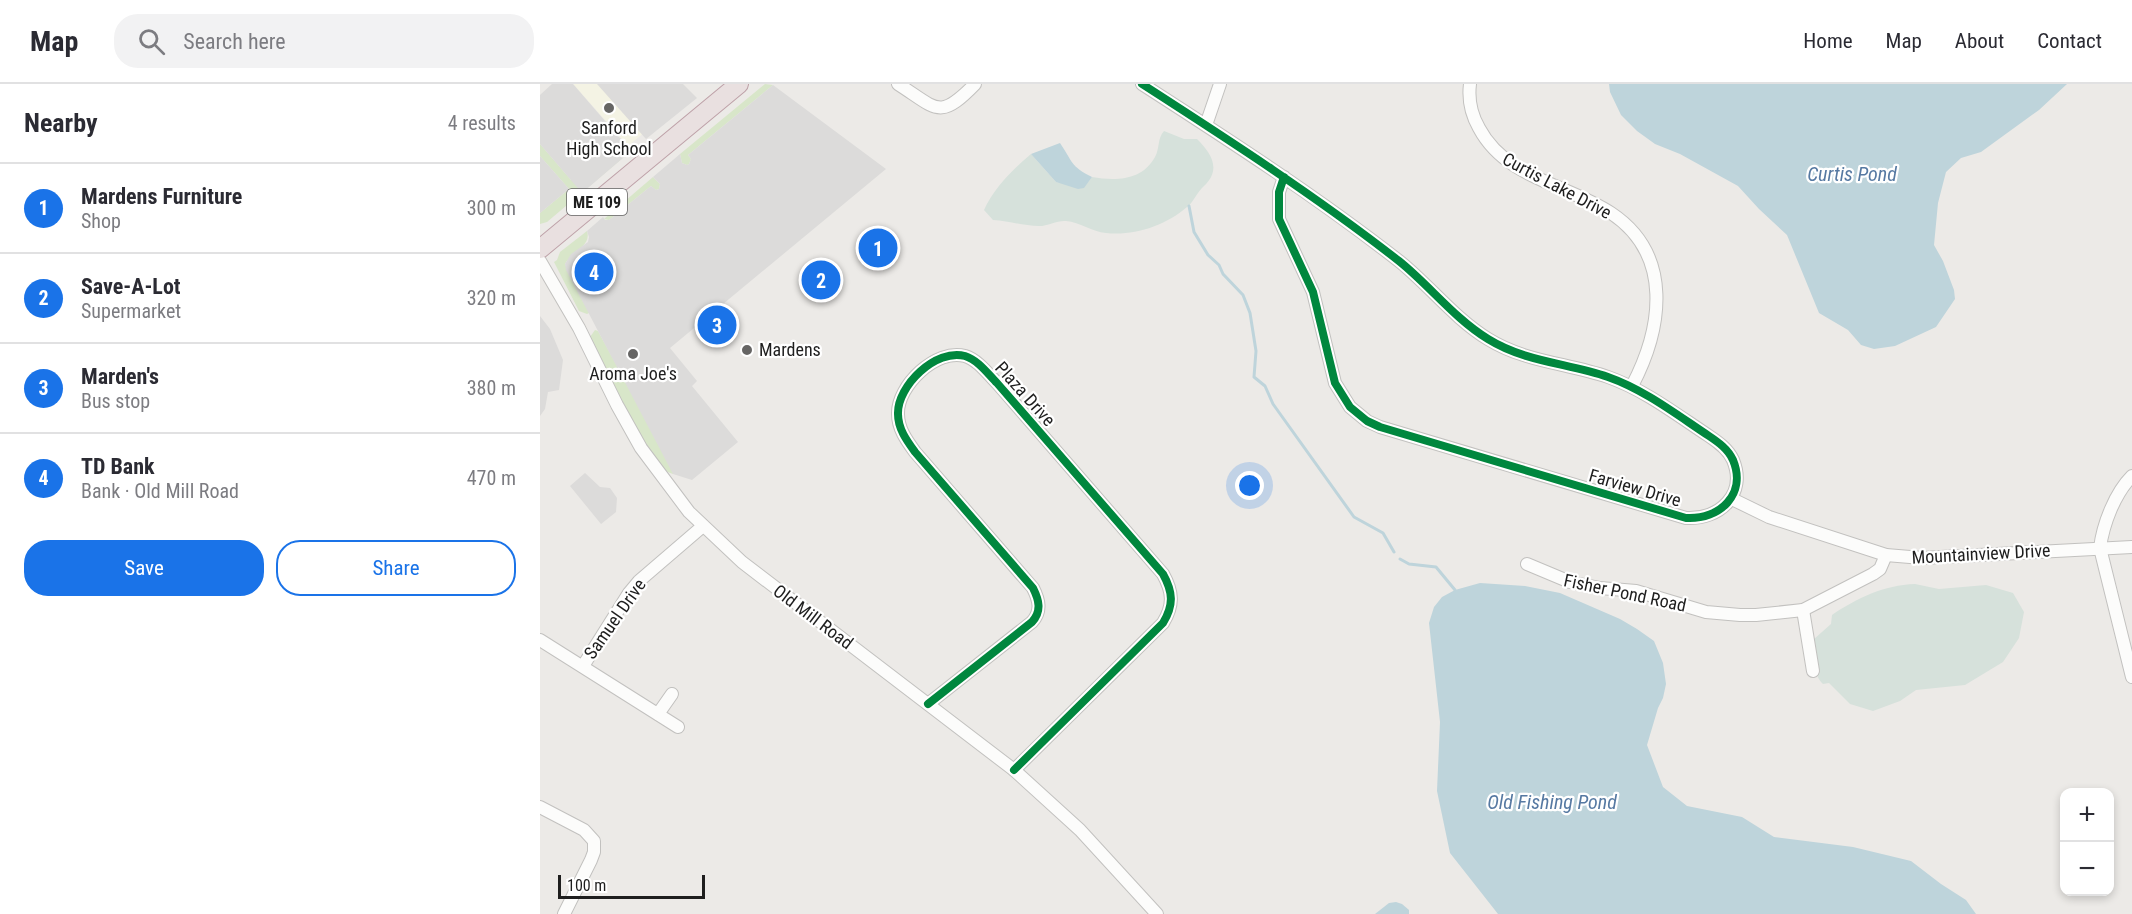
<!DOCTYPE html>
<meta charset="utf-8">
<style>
body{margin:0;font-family:"Roboto Condensed",sans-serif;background:#f2f2f3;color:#2b2b33}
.controls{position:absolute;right:18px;bottom:18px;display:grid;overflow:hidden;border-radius:12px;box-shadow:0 3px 9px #0003}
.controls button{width:54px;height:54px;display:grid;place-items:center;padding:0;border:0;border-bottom:2px solid #e1e1e2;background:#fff;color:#2b2b33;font:30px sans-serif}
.scale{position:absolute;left:18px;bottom:15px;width:147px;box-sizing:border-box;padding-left:6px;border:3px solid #1e1e1e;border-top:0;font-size:16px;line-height:21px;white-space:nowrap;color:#1e1e1e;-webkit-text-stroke:4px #fff;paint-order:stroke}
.you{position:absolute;left:710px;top:402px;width:21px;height:21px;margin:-15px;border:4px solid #fff;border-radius:50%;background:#1a73e8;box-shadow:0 0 0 9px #1a73e833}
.badge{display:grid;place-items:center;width:39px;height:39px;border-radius:50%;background:#1a73e8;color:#fff;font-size:20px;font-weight:700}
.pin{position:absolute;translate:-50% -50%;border:3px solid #fff;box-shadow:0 2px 6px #0006}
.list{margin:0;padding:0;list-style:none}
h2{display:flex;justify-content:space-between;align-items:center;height:78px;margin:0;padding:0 24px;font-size:26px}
h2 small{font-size:20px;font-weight:400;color:#7c7c81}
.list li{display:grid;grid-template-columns:39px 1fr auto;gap:18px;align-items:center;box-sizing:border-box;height:90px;padding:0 24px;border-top:2px solid #e1e1e2}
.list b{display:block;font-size:22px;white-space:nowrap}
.list p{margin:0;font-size:20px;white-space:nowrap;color:#7c7c81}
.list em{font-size:20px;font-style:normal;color:#7c7c81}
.actions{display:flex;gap:12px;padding:18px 24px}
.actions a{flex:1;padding:14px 0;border:2px solid #1a73e8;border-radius:24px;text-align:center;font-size:21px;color:#1a73e8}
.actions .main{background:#1a73e8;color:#fff}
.icon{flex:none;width:33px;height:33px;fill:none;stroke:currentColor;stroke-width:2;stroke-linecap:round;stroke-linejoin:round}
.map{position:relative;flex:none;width:1592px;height:830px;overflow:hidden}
header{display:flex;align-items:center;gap:36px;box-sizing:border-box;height:84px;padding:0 30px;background:#fff;border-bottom:2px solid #e1e1e2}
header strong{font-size:28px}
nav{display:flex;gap:33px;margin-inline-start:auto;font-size:21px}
.search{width:420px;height:54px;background:#f2f2f3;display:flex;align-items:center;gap:15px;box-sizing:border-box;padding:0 21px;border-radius:24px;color:#7c7c81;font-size:22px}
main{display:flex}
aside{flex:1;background:#fff}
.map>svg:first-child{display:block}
</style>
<header>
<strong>Map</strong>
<div class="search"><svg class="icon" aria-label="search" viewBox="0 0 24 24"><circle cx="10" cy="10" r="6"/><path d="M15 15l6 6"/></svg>Search here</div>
<nav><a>Home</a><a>Map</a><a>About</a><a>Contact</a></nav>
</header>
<main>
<aside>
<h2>Nearby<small>4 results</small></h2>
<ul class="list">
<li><span class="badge">1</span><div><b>Mardens Furniture</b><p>Shop</p></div><em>300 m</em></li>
<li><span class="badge">2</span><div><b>Save-A-Lot</b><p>Supermarket</p></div><em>320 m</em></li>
<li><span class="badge">3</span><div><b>Marden's</b><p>Bus stop</p></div><em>380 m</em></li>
<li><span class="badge">4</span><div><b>TD Bank</b><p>Bank · Old Mill Road</p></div><em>470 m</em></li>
</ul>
<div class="actions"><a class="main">Save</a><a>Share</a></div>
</aside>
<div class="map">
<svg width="1592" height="830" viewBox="0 0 1592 830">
<rect width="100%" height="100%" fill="#eceae7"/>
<polygon fill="#f4f3e4" points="33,0 63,0 105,48 88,62"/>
<g fill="#d8e6c9">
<polygon points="225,0 233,1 148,71 151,75 149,80 147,81 142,79 140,70"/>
<polygon points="58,30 91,67 7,138 0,140 0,129 29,105 0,72 0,60 31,96"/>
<polygon points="113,93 120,100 119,105 116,106 111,102 69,136 64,135"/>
<path d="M47,147c5,15 -16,21 -22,33l26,48 -4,2 -8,-3 -25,-49 3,-2 3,-8z"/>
<polygon points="55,246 58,247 134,387 133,390 125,387 96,345 52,259 50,253"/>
</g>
<g fill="#d6e1db">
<path d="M624,47l20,8h13c14,14 25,30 7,47 -7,6 -11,17 -17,21 -22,19 -53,29 -81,26 -14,-1 -26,-11 -40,-12 -8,-1 -18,5 -27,5 -15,0 -30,-5 -46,-6l-9,-10c10,-22 29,-41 47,-56l25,28 28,5 8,-10c23,4 50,4 63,-20 5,-9 2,-18 9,-26z"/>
<path d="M1375,500l24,5 47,-4 27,8 11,19 -5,26 -16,24 -38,23 -49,5 -16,11 -27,10 -23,-7 -21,-21 -6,1c-11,-10 -9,-30 -10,-44l18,-16 1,-9c25,-17 52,-30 83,-31z"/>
</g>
<g fill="#dcdbda">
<polygon points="12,0 33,0 91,67 42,109 0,60 0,11"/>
<polygon points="57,0 143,0 157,14 106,55"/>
<polygon points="233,1 346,85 130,264 157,297 152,302 198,358 152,396 133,390 26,186 25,180 31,170 48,158 49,153 47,147 63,133 65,136 69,136 111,102 116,106 119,105 120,100 113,93 140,70 142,79 147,81 149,80 151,75 148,71"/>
<polygon points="0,72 29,105 0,129"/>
<polygon points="0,232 10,245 23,276 19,306 8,308 5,325 0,332"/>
<polygon points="45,389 60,403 70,404 77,414 76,428 61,440 30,402"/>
</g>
<g fill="#bed4db">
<polygon points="1069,0 1527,0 1499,26 1441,68 1421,74 1406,88 1398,119 1394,161 1403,177 1414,206 1415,215 1396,243 1355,262 1334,265 1321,261 1308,246 1279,229 1247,151 1219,125 1198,102 1140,70 1115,60 1097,47 1081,31 1070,8"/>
<path d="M520,59c13,19 10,23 32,34l-8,11 -6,1 -22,-7 -25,-28z"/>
<polygon points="940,499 985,502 1020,509 1080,535 1097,545 1114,557 1123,579 1126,600 1123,614 1118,624 1107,661 1123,703 1147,722 1202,733 1234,753 1313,763 1371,777 1401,800 1426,816 1436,830 958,830 910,769 897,707 900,638 889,539 894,523 902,513 915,506"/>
<polygon points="856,818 862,820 869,826 869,830 835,830 849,819"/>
</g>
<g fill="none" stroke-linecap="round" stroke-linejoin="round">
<g stroke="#bed4db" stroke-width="3">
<polyline points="649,122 654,148 668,171 679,181 683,190 703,211 710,229 716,267 714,293 725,302 733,320 814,433 843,449 854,468"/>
<polyline points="860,475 869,480 896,483 915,506"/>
</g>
<defs>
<g id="minor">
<path d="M358,0c39,25 41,37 77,0"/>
<path d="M602,0c87,56 175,113 257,177 30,24 56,58 89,78 37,23 79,24 120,38 37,13 69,38 101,59 9,6 19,13 24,24 14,34 -13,60 -47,58l-306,-91 -13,-6 -17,-14 -15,-24 -22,-91 -34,-73v-27l5,-15"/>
<path d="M930,0c-2,16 1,30 9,44 27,51 88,56 132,85 63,42 51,116 21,173"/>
<polyline points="666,41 680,0"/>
<polyline points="0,177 39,244 77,321 101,364 149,428 202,478 474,686 540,746 617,830"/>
<path d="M1592,392c-17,17 -29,48 -32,72l32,129"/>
<polyline points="1192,415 1229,433 1346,471 1382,474 1592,463"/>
<polyline points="987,480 1030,498 1060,504 1096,507 1166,528 1200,531 1216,531 1263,526 1333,490 1340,485 1346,471"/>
<polyline points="1263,526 1273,587"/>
<polyline points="0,556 138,643"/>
<polyline points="43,582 89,509 99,497 163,442"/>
<path d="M388,620l104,-82c10,-11 7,-22 1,-34l-118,-136c-8,-11 -17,-23 -17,-38 -1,-28 38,-66 67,-58 13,4 23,18 32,27l166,191c10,18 11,31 0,49l-149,147"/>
<polyline points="118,630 132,610"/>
<polyline points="0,723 44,746 54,757 54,768 51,776 24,830"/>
</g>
<polyline id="highway" points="0,165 199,0"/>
</defs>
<use href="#minor" stroke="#c2c1bf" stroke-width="14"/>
<use href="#highway" stroke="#bea1a8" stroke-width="20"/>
<use href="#minor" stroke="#fcfcfb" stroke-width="12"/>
<use href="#highway" stroke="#e9e0e0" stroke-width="18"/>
<defs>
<g id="cycleway">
<path d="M602,0c87,56 175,113 257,177 30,24 56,58 89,78 37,23 79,24 120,38 37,13 69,38 101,59 9,6 19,13 24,24 14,34 -13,60 -47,58l-306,-91 -13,-6 -17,-14 -15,-24 -22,-91 -34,-73v-27l5,-15"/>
<path d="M388,620l104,-82c10,-11 7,-22 1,-34l-118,-136c-8,-11 -17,-23 -17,-38 -1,-28 38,-66 67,-58 13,4 23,18 32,27l166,191c10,18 11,31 0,49l-149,147"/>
</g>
</defs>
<use href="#cycleway" stroke="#fff" stroke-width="11"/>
<use href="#cycleway" stroke="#00873e" stroke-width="8"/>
</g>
<g fill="#666564" stroke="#fff" stroke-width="2">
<circle cx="69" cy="24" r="6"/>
<circle cx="207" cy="266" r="6"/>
<circle cx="93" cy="270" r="6"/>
</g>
<g text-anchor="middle" stroke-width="4.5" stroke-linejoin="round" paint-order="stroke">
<rect fill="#fff" stroke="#626262" stroke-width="1.5" x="27" y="105" width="60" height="26" rx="4.5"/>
<g font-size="16" font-weight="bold" fill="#1e1e1e">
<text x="57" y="124">ME 109</text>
</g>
<g font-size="18" fill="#1e1e1e" stroke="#fff">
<text x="69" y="50">Sanford<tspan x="69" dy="21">High School</tspan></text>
<text x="219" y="272" text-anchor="start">Mardens</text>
<text x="93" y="296">Aroma Joe's</text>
</g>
<g font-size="18" fill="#1e1e1e" stroke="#fff">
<text transform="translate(1017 102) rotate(28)" y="6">Curtis Lake Drive</text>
<text transform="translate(485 310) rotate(48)" y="6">Plaza Drive</text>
<text transform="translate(1095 404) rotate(16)" y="6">Farview Drive</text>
<text transform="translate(1441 470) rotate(-3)" y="6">Mountainview Drive</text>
<text transform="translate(1085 509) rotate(12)" y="6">Fisher Pond Road</text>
<text transform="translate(273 533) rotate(37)" y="6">Old Mill Road</text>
<text transform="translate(75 535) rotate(-55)" y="6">Samuel Drive</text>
</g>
<g font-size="20" font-style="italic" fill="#5679a2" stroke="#fff">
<text x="1312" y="97">Curtis Pond</text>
<text x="1012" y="725">Old Fishing Pond</text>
</g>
</g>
</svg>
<div class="controls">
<button>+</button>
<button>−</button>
</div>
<div class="scale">100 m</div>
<div class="you"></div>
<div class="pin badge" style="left:338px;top:164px">1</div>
<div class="pin badge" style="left:281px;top:196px">2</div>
<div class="pin badge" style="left:177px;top:241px">3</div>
<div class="pin badge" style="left:54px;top:188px">4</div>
</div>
</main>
